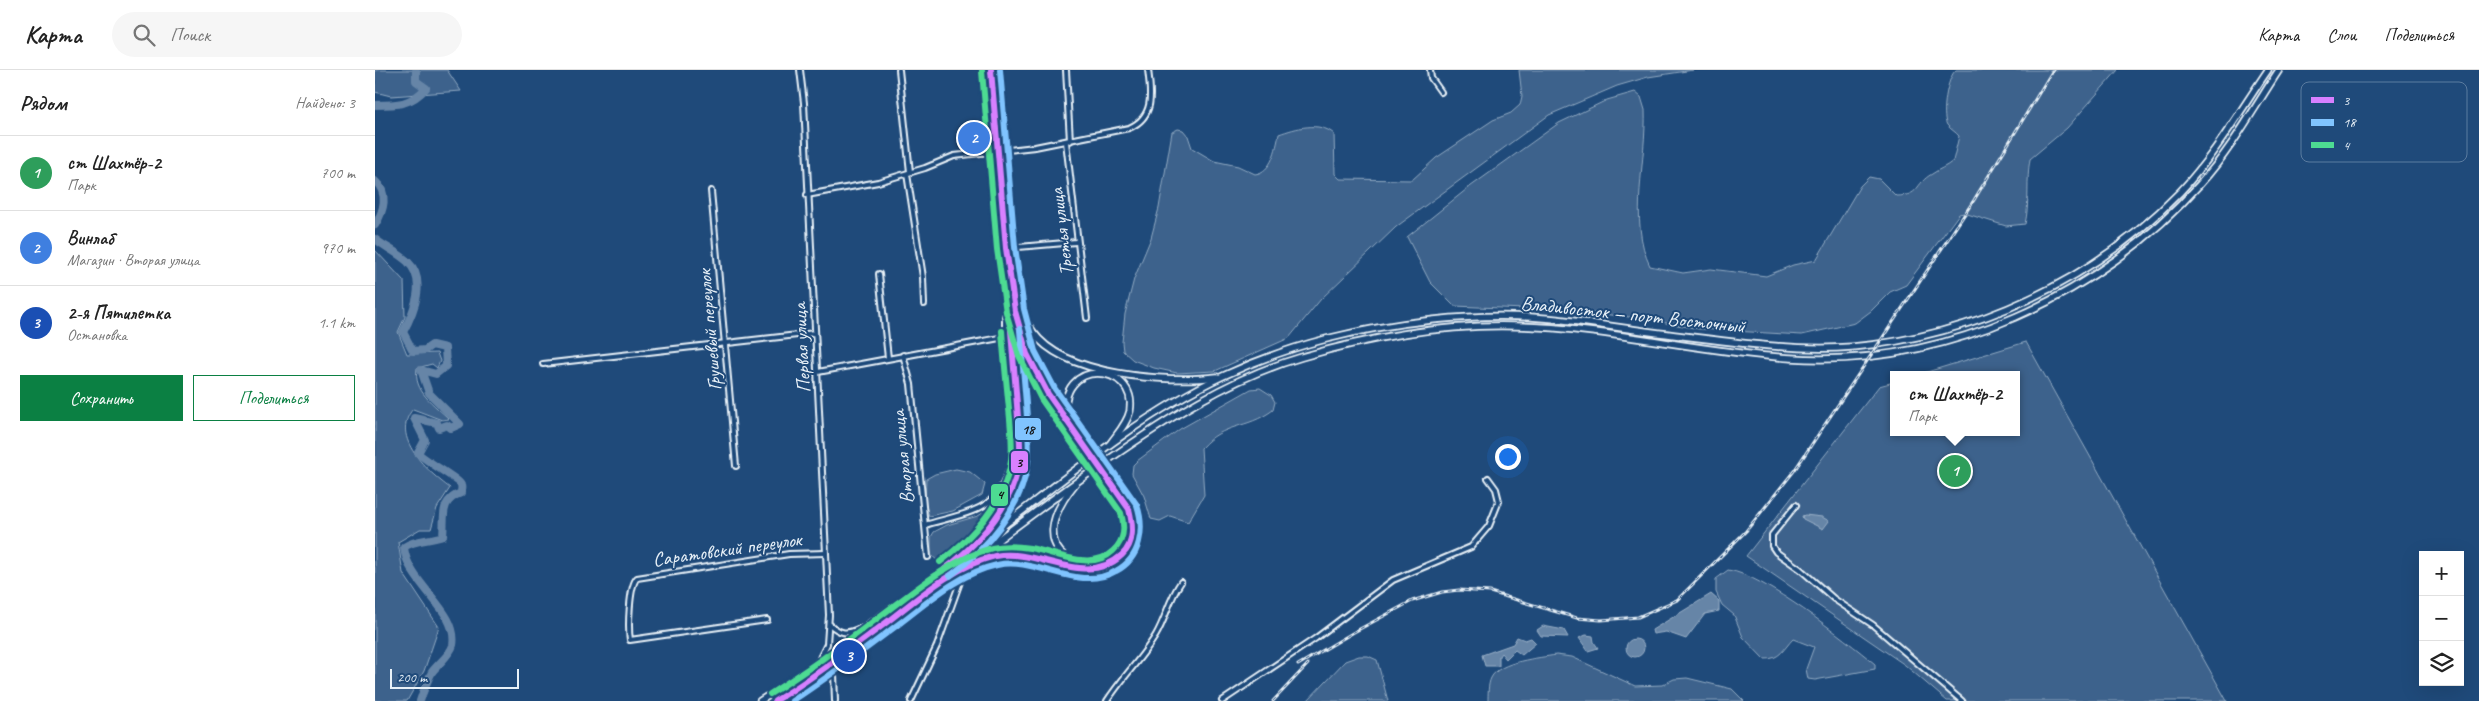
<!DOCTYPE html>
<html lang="ru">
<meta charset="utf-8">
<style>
body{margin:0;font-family:Caveat,sans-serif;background:#f6f6f6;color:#222}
.controls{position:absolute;right:15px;bottom:15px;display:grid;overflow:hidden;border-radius:0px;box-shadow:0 5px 20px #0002}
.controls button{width:45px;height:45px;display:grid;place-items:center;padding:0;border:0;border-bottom:1px solid #e0e0e0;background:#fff;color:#222;font:25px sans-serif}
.scale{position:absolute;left:15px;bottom:12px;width:129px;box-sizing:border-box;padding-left:5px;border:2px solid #e8f1f8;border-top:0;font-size:14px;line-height:18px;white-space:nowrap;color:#e8f1f8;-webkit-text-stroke:4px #1f4a7a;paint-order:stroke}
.you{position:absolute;left:1132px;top:386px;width:18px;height:18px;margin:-12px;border:4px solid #fff;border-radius:50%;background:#1a73e8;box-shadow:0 0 0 8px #1a73e833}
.badge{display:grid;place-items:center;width:32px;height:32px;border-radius:50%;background:#0b8043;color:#fff;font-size:16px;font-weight:700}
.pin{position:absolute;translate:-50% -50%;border:2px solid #fff;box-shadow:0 1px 5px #0006}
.popup{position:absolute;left:1515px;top:301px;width:130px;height:65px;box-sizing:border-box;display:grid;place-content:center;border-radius:0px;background:#fff;filter:drop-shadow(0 1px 4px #0005);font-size:16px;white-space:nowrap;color:#767676}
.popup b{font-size:19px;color:#222}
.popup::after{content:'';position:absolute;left:50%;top:100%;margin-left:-10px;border:10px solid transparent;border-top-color:#fff}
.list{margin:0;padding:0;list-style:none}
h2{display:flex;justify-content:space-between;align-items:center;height:65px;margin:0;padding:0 20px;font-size:21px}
h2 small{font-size:16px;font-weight:400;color:#767676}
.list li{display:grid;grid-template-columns:32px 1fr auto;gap:15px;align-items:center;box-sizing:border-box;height:75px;padding:0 20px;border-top:1px solid #e0e0e0}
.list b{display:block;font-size:19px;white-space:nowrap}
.list p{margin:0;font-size:16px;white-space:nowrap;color:#767676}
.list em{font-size:16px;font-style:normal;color:#767676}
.actions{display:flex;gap:10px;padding:15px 20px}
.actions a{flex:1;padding:11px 0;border:1px solid #0b8043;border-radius:0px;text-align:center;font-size:18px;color:#0b8043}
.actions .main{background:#0b8043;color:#fff}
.icon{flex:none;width:28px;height:28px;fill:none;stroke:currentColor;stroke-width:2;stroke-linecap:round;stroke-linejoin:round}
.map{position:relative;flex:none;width:2104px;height:631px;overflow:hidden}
header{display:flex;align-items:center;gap:30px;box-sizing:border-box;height:70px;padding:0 25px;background:#fff;border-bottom:1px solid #e0e0e0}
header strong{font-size:24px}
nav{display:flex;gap:28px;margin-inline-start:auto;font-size:18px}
.search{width:350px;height:45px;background:#f6f6f6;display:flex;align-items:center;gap:12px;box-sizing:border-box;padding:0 18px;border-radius:28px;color:#767676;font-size:19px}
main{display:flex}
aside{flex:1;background:#fff}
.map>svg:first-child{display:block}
</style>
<header>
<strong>Карта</strong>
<div class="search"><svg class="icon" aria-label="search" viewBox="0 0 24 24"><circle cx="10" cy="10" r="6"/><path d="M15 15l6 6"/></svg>Поиск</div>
<nav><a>Карта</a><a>Слои</a><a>Поделиться</a></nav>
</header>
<main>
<aside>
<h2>Рядом<small>Найдено: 3</small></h2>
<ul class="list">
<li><span class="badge" style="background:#2e9e5b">1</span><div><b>ст Шахтёр-2</b><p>Парк</p></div><em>700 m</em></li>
<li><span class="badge" style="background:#3f7fe0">2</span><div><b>Винлаб</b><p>Магазин · Вторая улица</p></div><em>970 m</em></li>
<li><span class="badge" style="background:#1a4fb4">3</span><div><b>2-я Пятилетка</b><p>Остановка</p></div><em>1.1 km</em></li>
</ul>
<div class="actions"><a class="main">Сохранить</a><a>Поделиться</a></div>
</aside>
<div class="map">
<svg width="2104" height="631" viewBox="0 0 2104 631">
<rect width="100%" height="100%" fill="#1f4a7a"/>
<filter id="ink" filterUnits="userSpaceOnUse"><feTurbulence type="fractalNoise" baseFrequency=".02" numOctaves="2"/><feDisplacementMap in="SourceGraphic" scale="10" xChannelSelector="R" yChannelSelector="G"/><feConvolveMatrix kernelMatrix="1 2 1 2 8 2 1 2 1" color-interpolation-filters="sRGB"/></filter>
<g filter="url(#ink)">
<g fill="#3c628c" stroke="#92aac2">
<polygon points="0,0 72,0 86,21 16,26 0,22"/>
<path d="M1144,0h174l-45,7 -31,9 -68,29 -153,112 -75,72 -32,39 -74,33 -38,2 -23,-5 -21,-8 -10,-9 -1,-9 3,-28 9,-35 17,-41 8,-30 13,-76 6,-3 5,1 5,6 4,12 22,13 24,5 17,8c17,-2 21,-25 24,-40 17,-6 40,-13 55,0l1,40 5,5 72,1 24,-22 57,-38 18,-7 9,-8 2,-9z"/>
<path d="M1581,0h162l-51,58 -37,31c-4,22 0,44 -5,65l-19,2 -42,-13 -5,1 -53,71 -16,7 -19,19 -16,12 -53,12 -103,-6 -60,-11 -67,-7 -118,-5 -24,-24 -23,-45 60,-48 92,-66 48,-23 28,-8 6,5 4,13c2,49 -17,111 5,156l33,7 28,-4 55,7 27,-11 23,-5 44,-74 9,-9 10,2 17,17c25,0 18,-12 36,-22 7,-5 14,-7 21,-13l6,-25c-3,-4 -9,-7 -12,-11 -6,-10 0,-48 9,-55z"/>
<path d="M0,180l29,31 1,36 -7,15 9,22 30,-1 3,8 -3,7 -5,-4 -15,4c-4,24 17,36 32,51l-7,1 -29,-11c-24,28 15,63 37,79l-13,20 -6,21h-11l-22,13 5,31 36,54 -15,44 -17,30h-32z"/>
<polygon points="1651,272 1852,631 1572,631 1530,595 1371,486 1504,316 1519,312 1519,362 1641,362 1641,305 1542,305"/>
<path d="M885,318l11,7 4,7 -2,8c-27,20 -49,12 -72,38l3,47 -16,27 -18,-6 -10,5 -9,-2 -7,-23 -12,-22 1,-9 4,-4 43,-32 71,-40z"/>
<polygon points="581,399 595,402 610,414 607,425 578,441 554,446 550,433 551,409 560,404"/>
<polygon points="616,438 618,440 604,459 563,491 556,485 556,467 559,462 572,455 603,446"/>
<path d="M1353,500c36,5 117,69 147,94v5l-60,11 -7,-1 -2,-10 8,-22 -21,-8c-9,9 -13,21 -29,20l-21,-22 -9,-22 -12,-10 -6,-13v-13z"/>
<path d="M1181,585l16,2 63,29 27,-1 12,-6 13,-1 45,11 12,12h-256c0,-7 0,-17 3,-23 8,-17 49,-20 65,-23z"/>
<polygon points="984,586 993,586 1002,590 1013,631 932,631 970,591"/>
</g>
<g fill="#6685a7" stroke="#9ab0c7">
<polygon points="1430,445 1447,447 1454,451 1448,459 1428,449 1427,446"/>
<polygon points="1336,524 1344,531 1344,541 1330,544 1311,569 1291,562 1278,564 1277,560"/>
<polygon points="1168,556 1189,560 1193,567 1166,566 1162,560"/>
<polygon points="1211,565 1218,566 1219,572 1223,578 1213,581 1204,568"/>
<polygon points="1142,567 1150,570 1156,568 1161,573 1147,585 1140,580 1131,589 1126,583 1124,586 1124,596 1110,596 1107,585 1138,574"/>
<circle cx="1260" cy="578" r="9"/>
</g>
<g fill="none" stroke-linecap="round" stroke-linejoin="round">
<g stroke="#6685a7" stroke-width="8">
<path d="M0,35c22,0 36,0 51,-17l-10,-7v-11"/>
<path d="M0,111c14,12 9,30 0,44"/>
<path d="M0,169c10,8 24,14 33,23 19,18 6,50 -5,70l10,19 12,-1 7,-5 13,3 1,18 -10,8 -15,-4 8,23 31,31 -9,4 -4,-3 -8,3 -2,-5 -23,-5 11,22 -7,13c9,9 42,27 43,32 1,2 0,5 0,8 -22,8 -16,23 -18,43 -14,5 -27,3 -39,11 3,37 55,63 49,98 -2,9 -15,19 -21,27 -5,9 -9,20 -12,29"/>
</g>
<defs>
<g id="minor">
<polyline points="425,0 429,33 454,545 452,574 445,588"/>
<polyline points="524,0 535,102"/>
<polyline points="691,0 695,71"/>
<polyline points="1055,0 1056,8 1066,22"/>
<polyline points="691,72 712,248"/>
<polyline points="532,104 548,207 549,234"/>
<polyline points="336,121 361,396"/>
<path d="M432,125l71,-13 47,-14 29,-12 81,-9 94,-19c26,-11 22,-35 19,-58"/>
<polyline points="631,178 701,172"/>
<polyline points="504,204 513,288"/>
<polyline points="528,285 536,314 553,487"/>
<polyline points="168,294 440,263"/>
<polyline points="443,302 630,267 630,223 634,216"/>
<polyline points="1421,435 1397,465 1397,476 1401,482 1425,499 1459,529 1498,555 1587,631"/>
<path d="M550,455c21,-7 55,-11 70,-29 31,-35 17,-117 12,-160"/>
<path d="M392,550l-137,20c-2,-12 -1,-54 7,-62l152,-24 37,-1"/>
<path d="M454,554c11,9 16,11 29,5"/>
<polyline points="459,603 460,631"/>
<polyline points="536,631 562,576 585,512"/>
<path d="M732,631c15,-23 35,-43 49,-66 10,-17 13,-36 25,-53"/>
<polyline points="847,631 941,568 1018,510 1096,477 1114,456 1124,431 1121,419 1113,408"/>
</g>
<g id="primary">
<polyline points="616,0 621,81 635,205"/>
<path d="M636,214c3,23 7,50 16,71 14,30 33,56 52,82"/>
<path d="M691,348c-9,-62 72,-55 64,-7 -3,13 -13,23 -20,33"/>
<path d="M700,414c-23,28 -38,65 7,82"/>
<polyline points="598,478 631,430 643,399 645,372 634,223"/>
<path d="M721,499c10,0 21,-7 27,-14 20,-26 4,-51 -13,-74"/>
</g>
<g id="trunk">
<path d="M634,201c7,20 11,43 24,61 31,44 134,51 184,45"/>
<path d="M586,500c15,-5 28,-14 44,-16 32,-4 62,16 94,15"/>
<path d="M385,631l45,-29c48,-39 100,-73 149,-109 85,-62 174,-143 269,-187 32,-15 68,-28 103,-37 67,-17 148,-27 217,-21 39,3 77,10 116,15 62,7 131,19 193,14 122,-11 242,-66 328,-155 34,-36 60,-81 88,-122"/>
<path d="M400,631c115,-73 218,-162 330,-239 62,-43 124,-84 197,-105 69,-20 143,-33 214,-31 92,2 183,26 275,32 152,10 309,-61 409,-174 31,-34 54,-76 79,-114"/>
</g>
</defs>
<use href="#minor" stroke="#e8f1f8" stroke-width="8"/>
<use href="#primary" stroke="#e8f1f8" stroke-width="9"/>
<use href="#trunk" stroke="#e8f1f8" stroke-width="9"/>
<use href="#minor" stroke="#1f4a7a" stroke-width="4"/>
<use href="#primary" stroke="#1f4a7a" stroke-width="5.5"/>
<use href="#trunk" stroke="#1f4a7a" stroke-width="5.5"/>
<defs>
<g id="rail">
<polyline points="923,595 979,562 1037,531 1067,522 1084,520 1115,522 1202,548 1226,550 1263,547 1302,530 1371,461 1419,401 1599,130 1678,0"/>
<polyline points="898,631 933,594"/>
</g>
</defs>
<use href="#rail" stroke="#e8f1f8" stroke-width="3"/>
<use href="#rail" stroke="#1f4a7a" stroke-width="1" stroke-dasharray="4" stroke-linecap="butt"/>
<defs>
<polyline id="primary-bridge" points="704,367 735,411"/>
</defs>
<use href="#primary-bridge" stroke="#e8f1f8" stroke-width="9" stroke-linecap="butt"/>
<use href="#primary-bridge" stroke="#1f4a7a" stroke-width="5.5"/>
<defs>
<g id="bus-1">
<path d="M570,499c34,-26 66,-61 74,-105 3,-15 0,-30 -1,-46 -2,-29 -5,-59 -7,-88"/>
<path d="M400,631c38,-23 73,-50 108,-76 34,-26 70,-59 112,-69 43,-9 90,33 127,-1 13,-12 11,-30 7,-46l-81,-115 -21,-40 -12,-43 -9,-63 -15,-178"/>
</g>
<g id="bus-2">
<path d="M575,506c36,-27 72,-67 78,-114 2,-15 0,-30 -1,-45 -2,-29 -5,-58 -7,-88"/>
<path d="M417,631c37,-24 72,-51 108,-78 29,-22 60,-50 97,-58 39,-9 81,28 119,6 25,-13 29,-42 21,-66l-82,-116 -20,-38 -11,-42 -9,-62 -15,-177"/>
</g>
<g id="bus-3">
<path d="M565,492c32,-24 65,-60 71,-101 2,-14 0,-28 -1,-42 -3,-30 -6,-59 -8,-88"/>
<path d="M395,624c38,-24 74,-50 109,-77 35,-26 70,-57 113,-69 12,-3 25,-2 38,0 25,4 61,24 83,3 12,-11 12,-24 8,-38l-80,-114 -22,-43 -13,-44 -9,-63 -15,-178"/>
</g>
</defs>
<use href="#bus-1" stroke="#1f4a7a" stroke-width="10"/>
<use href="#bus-2" stroke="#1f4a7a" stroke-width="10"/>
<use href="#bus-3" stroke="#1f4a7a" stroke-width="10"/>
<use href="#bus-1" stroke="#d880ff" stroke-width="6"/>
<use href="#bus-2" stroke="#80c4ff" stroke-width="6"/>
<use href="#bus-3" stroke="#4ddb92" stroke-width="6"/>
</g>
</g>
<g text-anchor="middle" stroke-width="4" stroke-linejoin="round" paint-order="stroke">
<g font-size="20" fill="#e8f1f8" stroke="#1f4a7a">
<text transform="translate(686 162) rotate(-97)" y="7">Третья улица</text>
<text transform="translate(1258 244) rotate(6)" y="7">Владивосток — порт Восточный</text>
<text transform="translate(334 260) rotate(-95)" y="7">Грушевый переулок</text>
<text transform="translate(426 278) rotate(-93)" y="7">Первая улица</text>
<text transform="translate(527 387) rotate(-96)" y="7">Вторая улица</text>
<text transform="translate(352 479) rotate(-8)" y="7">Саратовский переулок</text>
</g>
</g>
<rect x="1926" y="12" width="166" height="80" rx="8" fill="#1f4a7a" stroke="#5b7ca0" stroke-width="1"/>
<rect x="1936" y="27" width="23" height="6" fill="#d880ff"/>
<rect x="1936" y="49" width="23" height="7" fill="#80c4ff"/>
<rect x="1936" y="72" width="23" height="6" fill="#4ddb92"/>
<g font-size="14" fill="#e8f1f8">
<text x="1968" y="35">3</text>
<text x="1968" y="57">18</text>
<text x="1968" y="80">4</text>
</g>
<g stroke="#1f4a7a" stroke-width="2">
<rect x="639" y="347" width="28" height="24" rx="5" fill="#80c4ff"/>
<rect x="635" y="380" width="19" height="24" rx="5" fill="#d880ff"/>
<rect x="615" y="413" width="19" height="24" rx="5" fill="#4ddb92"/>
</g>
<g font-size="14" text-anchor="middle" font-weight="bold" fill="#111">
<text x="653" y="364">18</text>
<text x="644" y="397">3</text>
<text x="625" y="429">4</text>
</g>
</svg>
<div class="controls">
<button>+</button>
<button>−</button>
<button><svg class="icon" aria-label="layers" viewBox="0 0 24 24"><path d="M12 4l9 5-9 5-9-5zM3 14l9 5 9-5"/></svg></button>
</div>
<div class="scale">200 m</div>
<div class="you"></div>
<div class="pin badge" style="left:1580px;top:401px;background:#2e9e5b">1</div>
<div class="popup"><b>ст Шахтёр-2</b>Парк</div>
<div class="pin badge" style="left:599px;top:68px;background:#3f7fe0">2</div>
<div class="pin badge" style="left:474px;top:586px;background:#1a4fb4">3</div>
</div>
</main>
